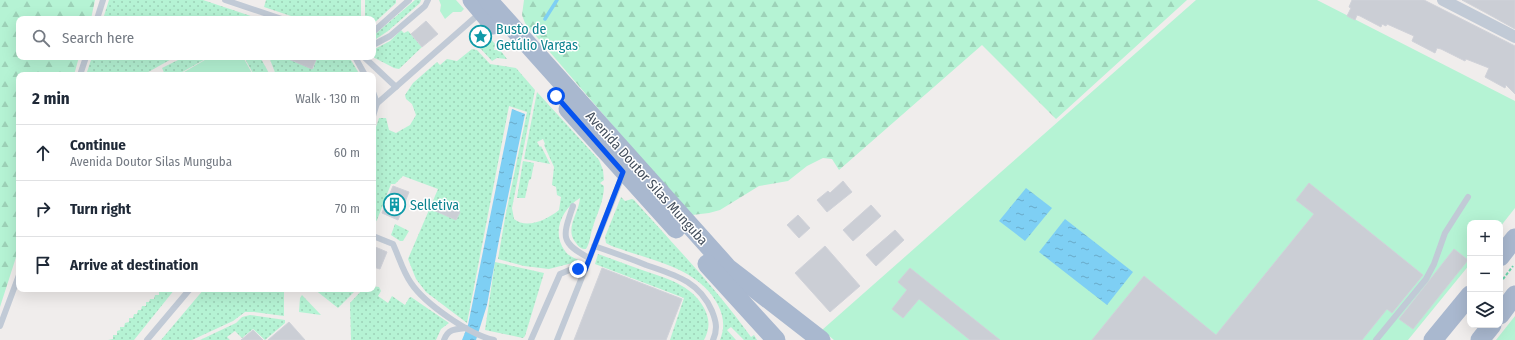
<!DOCTYPE html>
<meta charset="utf-8">
<style>
body{margin:0;font-family:"Fira Sans Condensed",sans-serif;background:#f2f2f3;color:#1f2937}
.controls{position:absolute;right:12px;bottom:12px;display:grid;overflow:hidden;border-radius:8px;box-shadow:0 4px 16px #0002}
.controls button{width:36px;height:36px;display:grid;place-items:center;padding:0;border:0;border-bottom:1px solid #e0e1e3;background:#fff;color:#1f2937;font:20px sans-serif}
.stop{position:absolute;width:12px;height:12px;margin:-9px;border:3px solid #0754ef;border-radius:50%;background:#fff}
.stop.end{background:#0754ef;border-color:#fff;box-shadow:0 1px 4px #0008}
.list{margin:0;padding:0;list-style:none}
h2{display:flex;justify-content:space-between;align-items:center;height:52px;margin:0;padding:0 16px;font-size:17px}
h2 small{font-size:13px;font-weight:400;color:#747a83}
.list li{display:grid;grid-template-columns:26px 1fr auto;gap:12px;align-items:center;box-sizing:border-box;height:56px;padding:0 16px;border-top:1px solid #e0e1e3}
.list b{display:block;font-size:15px;white-space:nowrap}
.list p{margin:0;font-size:13px;white-space:nowrap;color:#747a83}
.list em{font-size:13px;font-style:normal;color:#747a83}
.icon{flex:none;width:22px;height:22px;fill:none;stroke:currentColor;stroke-width:2;stroke-linecap:round;stroke-linejoin:round}
.map{position:relative;flex:none;width:1515px;height:340px;overflow:hidden}
.search{position:absolute;background:#fff;box-shadow:0 4px 16px #0002;left:16px;top:16px;width:360px;height:44px;display:flex;align-items:center;gap:10px;box-sizing:border-box;padding:0 14px;border-radius:8px;color:#747a83;font-size:15px}
.panel{position:absolute;background:#fff;box-shadow:0 4px 16px #0002;left:16px;top:72px;width:360px;height:220px;border-radius:8px}
.map>svg:first-child{display:block}
</style>
<div class="map">
<svg width="1515" height="340" viewBox="0 0 1515 340">
<defs>
<pattern id="grass-dots" width="8" height="8" patternUnits="userSpaceOnUse"><rect width="8" height="8" fill="#b5f3d4"/><path d="M2 2h.1M6 6h.1" fill="none" stroke="#9dd2b8" stroke-width="1.8" stroke-linecap="round"/></pattern>
<pattern id="forest-firs" width="22" height="20" patternUnits="userSpaceOnUse"><rect width="22" height="20" fill="#b5f3d4"/><path d="M5 1l3.5 6h-7zM16 11l3.5 6h-7z" fill="#9dd2b8"/></pattern>
<pattern id="water-ripples" width="26" height="14" patternUnits="userSpaceOnUse"><rect width="26" height="14" fill="#7ecff4"/><path d="M2 4q2-2 4 0t4 0M15 11q2-2 4 0t4 0" fill="none" stroke="#69aac9"/></pattern>
</defs>
<rect width="100%" height="100%" fill="#f0edec"/>
<g fill="url(#grass-dots)">
<polygon points="109,0 203,0 260,19 103,19"/>
<polygon points="266,0 361,0 361,19 300,19 264,7"/>
<polygon points="365,0 396,0 396,3 373,24 373,19 365,19"/>
<polygon points="415,0 421,0 420,3 388,31 373,41 373,36"/>
<polygon points="401,30 404,33 408,31 422,47 399,69 394,68 373,57 373,50 390,41"/>
<polygon points="480,30 482,30 487,35 483,38 485,41 489,37 495,44 494,50 496,50 497,46 507,59 497,58 492,61 480,48 474,46 478,43 479,32"/>
<path d="M472,49l5,1 13,14 26,4 19,22 -23,118 2,11c13,11 34,0 45,-9l2,-13 -4,-2 -1,-8 -4,-2 2,-18 -10,-22 1,-1 -2,-5 -6,3 3,5 1,-1 9,18 -26,-5 13,-67 62,68 4,10 1,10 -4,3 4,3c0,16 -8,29 -12,44 -2,6 -2,13 -6,19 -5,0 -7,-2 -10,-6 -12,-14 3,-30 4,-45 -18,11 -29,34 -15,53 3,5 10,7 15,10l-31,8 -25,-3 -26,-7 7,-41 22,-106 -18,-6 -42,217 -41,-31 -10,-13 -8,-20 30,-70 -35,-13 -8,8h-4l-14,36 -4,5v-89l6,-18h7l3,12 7,3 14,-8 6,-10 -4,-11 -6,-5 -1,-4 8,-12 24,-21 3,3 7,-6 10,2z"/>
<polygon points="92,57 175,57 143,75 86,75"/>
<polygon points="184,57 209,57 177,75 165,75 162,68"/>
<polygon points="244,57 260,57 270,75 254,75"/>
<polygon points="269,57 284,57 313,69 317,57 349,57 360,75 276,75"/>
<polygon points="523,161 534,163 531,179 529,180 525,198 517,198"/>
<path d="M621,197l4,4 7,-2 2,1c39,44 82,88 117,137l3,-2 3,5h-13l-13,-13 -4,3 9,10h-16c5,-12 4,-23 -2,-35 -17,-34 -59,-43 -92,-54 -7,-3 -14,-4 -20,-8l-1,-6z"/>
<polygon points="395,224 409,231 403,241 400,241 391,235"/>
<path d="M598,254c15,5 29,11 44,16 23,8 49,14 62,38 6,12 6,20 0,32h-34l14,-42 -89,-34z"/>
<polygon points="495,262 544,273 525,336 523,338 485,330"/>
<polygon points="373,286 379,287 381,291 378,296 388,303 392,296 405,305 409,298 411,297 449,323 441,329 436,340 351,340 350,303 363,289 373,289"/>
<polygon points="163,289 175,289 134,340 108,340 113,339 113,335 117,335 117,331 120,330 120,327 124,327 125,323 129,322 129,318 133,318 134,314 137,314 138,310 141,310 142,306 146,306 146,302 149,302 150,299 154,299 155,295 159,295 159,291 163,291"/>
<polygon points="204,289 284,289 284,316 254,312 245,312 233,321 192,340 161,340"/>
<polygon points="314,289 357,289 338,308"/>
<polygon points="302,295 321,315 299,312 300,298"/>
<polygon points="250,315 285,320 285,323 265,340 253,329 242,338 235,331 227,337 230,340 200,340 236,323 242,317"/>
</g>
<g fill="url(#forest-firs)">
<polygon points="0,0 95,0 91,19 19,19 19,57 79,57 74,75 19,75 19,248 0,307"/>
<polygon points="524,0 1187,0 1056,119 982,45 839,170 832,159 823,158 807,166 788,181 759,186 720,210 709,213 692,215 638,155 525,23 522,15"/>
</g>
<g fill="#b5f3d4">
<polygon points="439,0 456,0 464,9 461,12 453,12 445,19 440,11 441,5"/>
<polygon points="1196,0 1317,0 1515,101 1515,208 1500,227 1500,223 1470,223 1470,264 1408,340 834,340 822,330"/>
<polygon points="210,57 243,57 253,75 179,75"/>
<polygon points="1515,316 1515,340 1496,340"/>
</g>
<g fill="url(#water-ripples)">
<polygon points="512,109 525,114 499,240 487,305 476,340 462,340 468,325"/>
<polygon points="1026,188 1052,208 1025,241 999,221"/>
<polygon points="1065,219 1133,272 1107,305 1039,252"/>
</g>
<g fill="none" stroke-linecap="round" stroke-linejoin="round">
<polyline stroke="#7ecff4" stroke-width="3.5" points="545,19 557,0"/>
</g>
<g fill="#cbced5" stroke="#d0d2d9">
<polygon points="1352,0 1424,0 1515,46 1515,94 1506,85 1505,88 1485,77 1489,68 1466,59 1465,61 1441,49 1437,48 1435,53 1412,41 1414,36 1387,24 1386,26 1382,24 1381,27 1360,16 1357,15 1355,20 1347,16 1351,8 1349,7"/>
<polygon points="1462,0 1515,0 1515,29 1488,14"/>
<polygon points="426,21 438,34 422,47 411,34"/>
<polygon points="284,57 317,57 312,69"/>
<polygon points="843,181 852,192 827,212 817,200 828,191 830,193"/>
<polygon points="1309,183 1423,275 1392,313 1387,309 1362,340 1092,340 1144,276 1216,335 1314,214 1296,200"/>
<polygon points="393,186 409,192 398,220 382,213"/>
<polygon points="434,203 460,212 456,220 431,209"/>
<polygon points="871,205 881,216 853,241 843,230"/>
<polygon points="798,215 810,228 799,238 787,225"/>
<polygon points="895,230 904,240 876,266 866,255"/>
<polygon points="373,246 387,252 380,269 373,267"/>
<polygon points="825,246 860,286 830,312 795,273"/>
<polygon points="1454,249 1468,260 1413,329 1399,319"/>
<polygon points="602,268 682,299 666,340 574,340"/>
<polygon points="910,268 1000,340 970,340 919,299 903,318 892,309 907,290 898,282"/>
<polygon points="289,322 305,340 268,340"/>
<polygon points="253,330 263,340 241,340"/>
</g>
<g fill="none" stroke-linecap="round" stroke-linejoin="round">
<polyline stroke="#6ad4ab" stroke-width="2" stroke-dasharray="3 2" stroke-linecap="butt" points="1500,283 1513,266"/>
<g stroke="#c1cad6" stroke-width="6">
<polyline points="225,0 282,19"/>
<polyline points="97,19 103,0"/>
<polyline points="373,32 409,0"/>
<polyline points="373,45 390,36 425,6 428,0"/>
<polyline points="355,57 365,75"/>
<polyline points="364,57 396,87"/>
<polyline points="80,75 86,57"/>
<polyline points="373,92 377,103 373,116"/>
<polyline points="373,107 480,13"/>
<path d="M573,206c-10,30 -14,36 16,52"/>
<path d="M373,236l20,8c6,13 10,28 18,39 14,21 59,52 83,57"/>
<path d="M594,246c18,6 35,12 52,19 29,10 53,16 66,46 4,10 6,18 1,29"/>
<polyline points="0,326 19,275"/>
<polyline points="147,340 190,289"/>
<path d="M444,340c4,-11 11,-11 22,-12"/>
<polyline points="531,340 560,274 572,269 585,270"/>
<polyline points="557,340 623,174"/>
<polyline points="1376,340 1426,279 1434,264 1445,233 1468,197"/>
</g>
<polyline stroke="#c1cad6" stroke-width="12" points="1443,0 1515,37"/>
<g stroke="#a9b8cf" stroke-width="19">
<polyline points="472,0 493,25"/>
<polyline points="488,0 728,268 821,340"/>
<polyline points="568,109 676,229"/>
<polyline points="1500,257 1515,238"/>
<polyline points="707,264 776,340"/>
<polyline points="1500,315 1515,295"/>
<polyline points="1433,340 1470,295"/>
<polyline points="1480,340 1492,325"/>
</g>
</g>
<g fill="none" stroke-linecap="round" stroke-linejoin="round">
<polyline stroke="#0754ef" stroke-width="5" points="556,96 623,172 585,270 578,269"/>
</g>
<defs>
<symbol id="sight-ring" viewBox="-11 -11 22 22"><circle r="9.5" fill="#fff" stroke="#0f9aa8" stroke-width="1.5"/><path d="M0-6L1.8-2.2L6-1.7L2.9 1.2L3.7 5.4L0 3.3L-3.7 5.4L-2.9 1.2L-6-1.7L-1.8-2.2Z" fill="#0f9aa8"/></symbol>
<symbol id="building-ring" viewBox="-11 -11 22 22"><circle r="9.5" fill="#fff" stroke="#0f9aa8" stroke-width="1.5"/><path d="M-4-6H4V6H1V3H-1V6H-4ZM-2.5-4.3h1.7v1.8h-1.7ZM.8-4.3h1.7v1.8H.8ZM-2.5-1h1.7V.8h-1.7ZM.8-1h1.7V.8H.8Z" fill="#0f9aa8"/></symbol>
</defs>
<g fill-rule="evenodd">
<use href="#sight-ring" x="468" y="24" width="25" height="25"/>
<use href="#building-ring" x="382" y="192" width="25" height="25"/>
</g>
<g text-anchor="middle" stroke-width="3" stroke-linejoin="round" paint-order="stroke">
<g font-size="14" fill="#0d838f" stroke="#fff" text-anchor="start">
<text x="496" y="34">Busto de<tspan x="496" dy="16">Getúlio Vargas</tspan></text>
<text x="410" y="210">Selletiva</text>
</g>
<g font-size="14" fill="#434e5c" stroke="#fff">
<text transform="translate(647 178) rotate(48)" y="5">Avenida Doutor Silas Munguba</text>
</g>
</g>
</svg>
<div class="controls">
<button>+</button>
<button>−</button>
<button><svg class="icon" aria-label="layers" viewBox="0 0 24 24"><path d="M12 4l9 5-9 5-9-5zM3 14l9 5 9-5"/></svg></button>
</div>
<div class="stop" style="left:556px;top:96px"></div>
<div class="stop end" style="left:578px;top:269px"></div>
<div class="search"><svg class="icon" aria-label="search" viewBox="0 0 24 24"><circle cx="10" cy="10" r="6"/><path d="M15 15l6 6"/></svg>Search here</div>
<section class="panel">
<h2>2 min<small>Walk · 130 m</small></h2>
<ul class="list">
<li><svg class="icon" aria-label="ahead" viewBox="0 0 24 24"><path d="M12 20V5M6 11l6-6 6 6"/></svg><div><b>Continue</b><p>Avenida Doutor Silas Munguba</p></div><em>60 m</em></li>
<li><svg class="icon" aria-label="right" viewBox="0 0 24 24"><path d="M7 20v-9h11M14 6l5 5-5 5"/></svg><div><b>Turn right</b></div><em>70 m</em></li>
<li><svg class="icon" aria-label="arrive" viewBox="0 0 24 24"><path d="M6 21V4h12l-3 4 3 4H6"/></svg><div><b>Arrive at destination</b></div></li>
</ul>
</section>
</div>
